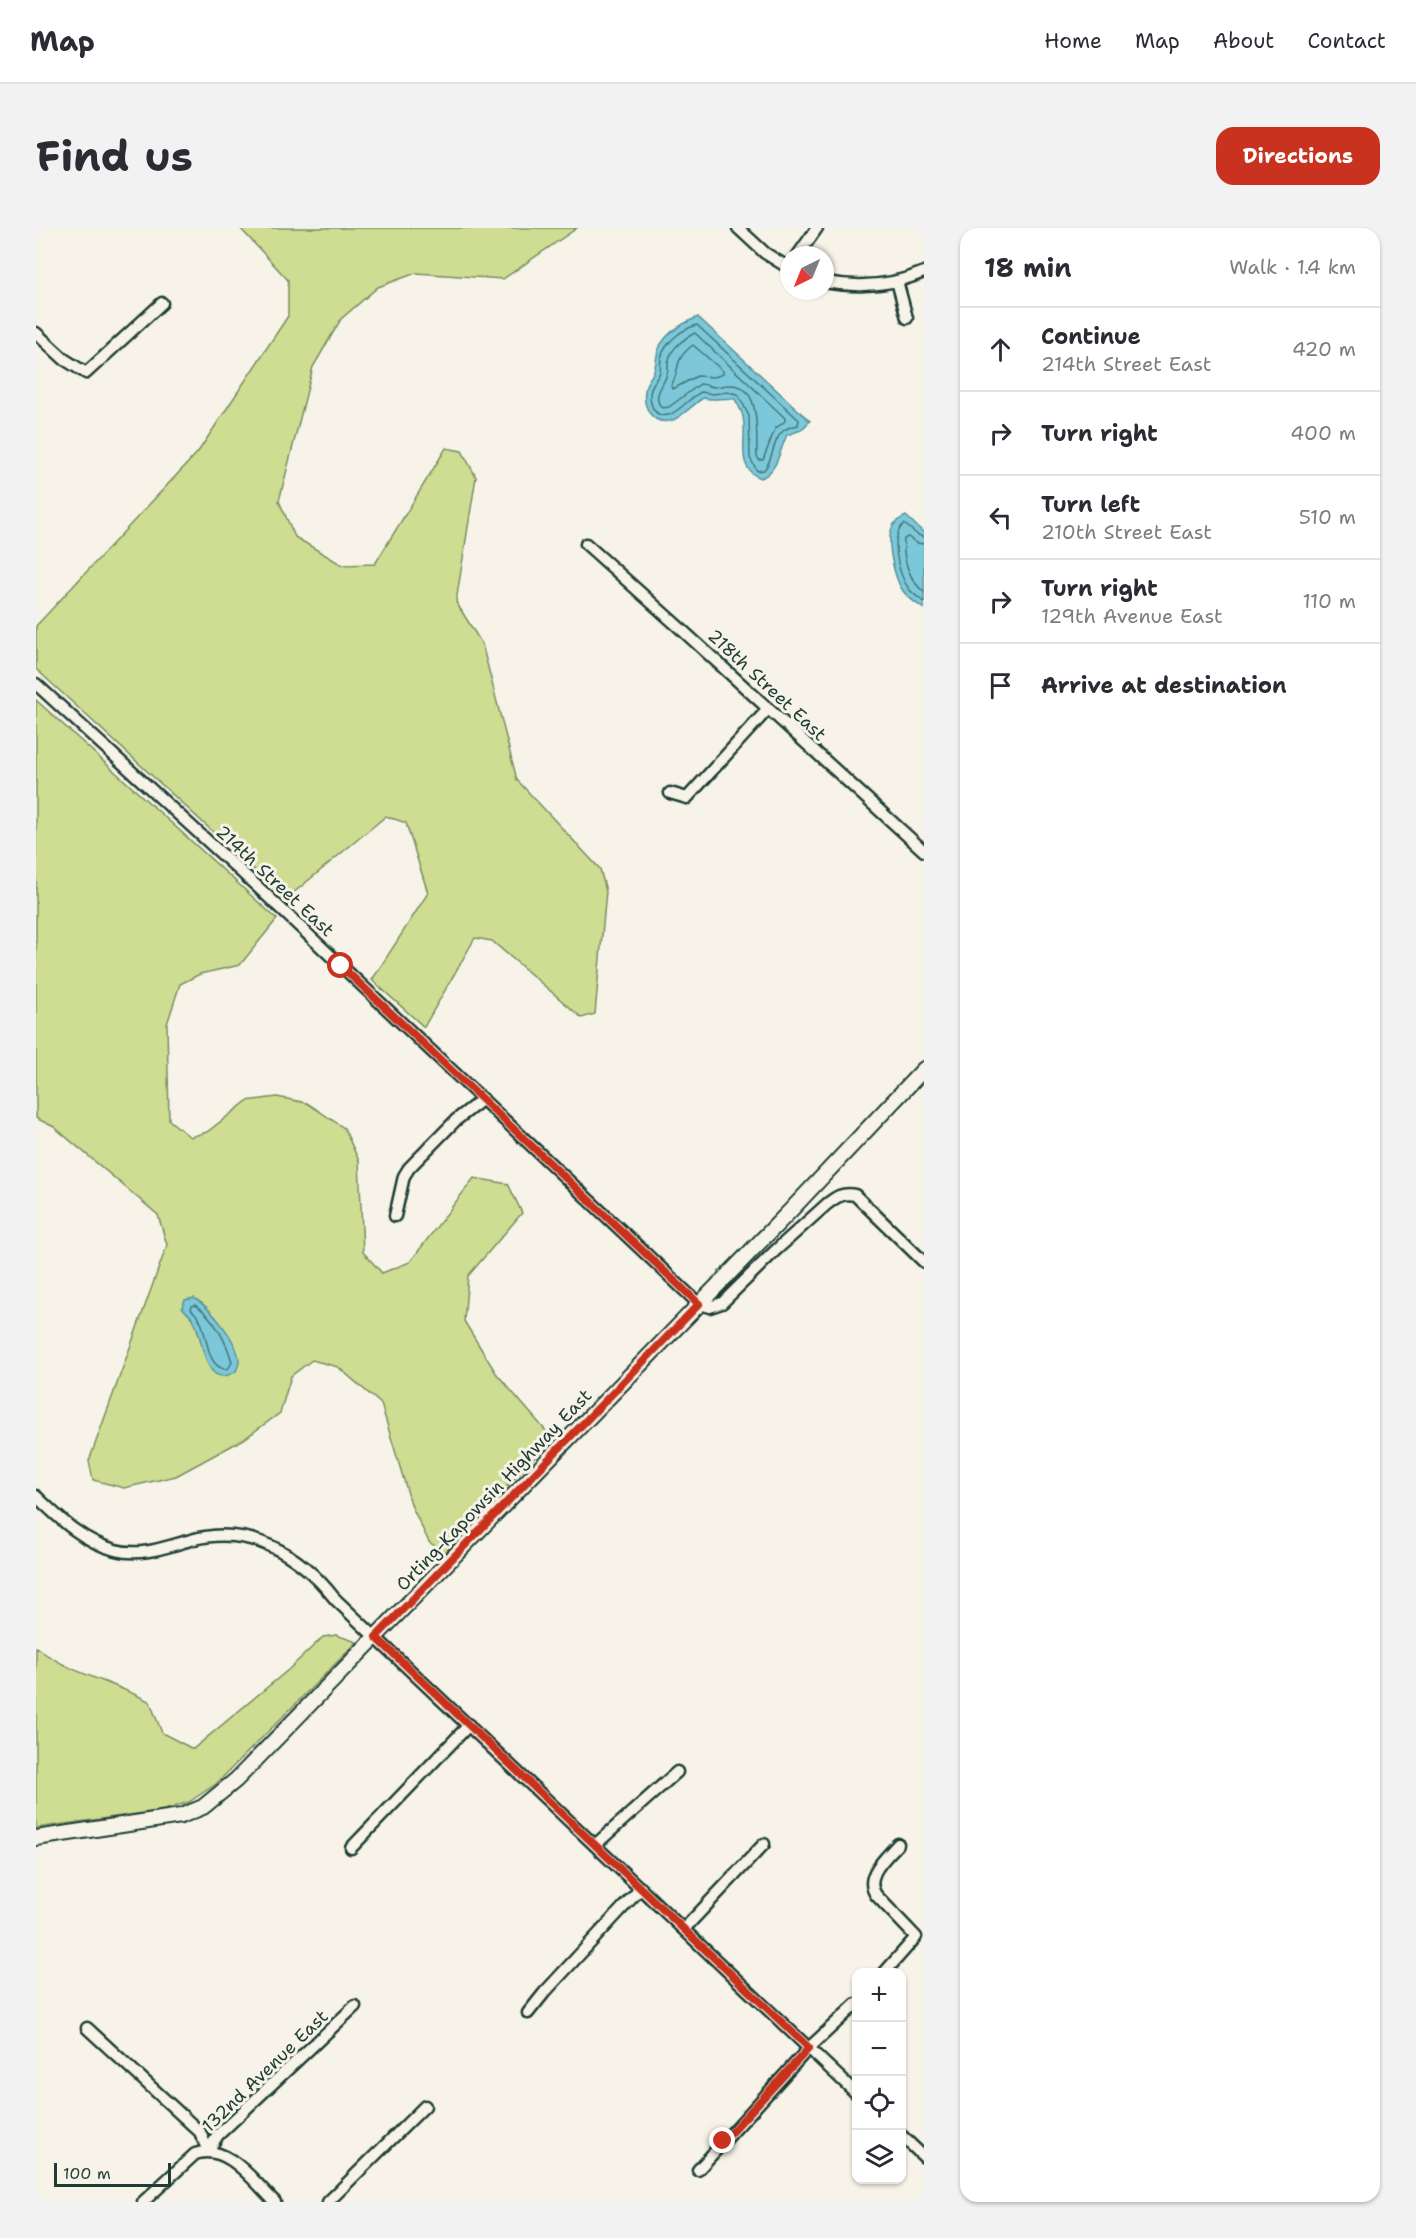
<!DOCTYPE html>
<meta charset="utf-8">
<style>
body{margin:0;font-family:"Shantell Sans",sans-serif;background:#f2f2f3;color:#2b2b33}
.controls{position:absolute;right:18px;bottom:18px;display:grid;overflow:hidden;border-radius:12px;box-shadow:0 2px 4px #0004}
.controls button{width:54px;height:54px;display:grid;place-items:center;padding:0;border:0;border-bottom:2px solid #e1e1e2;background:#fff;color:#2b2b33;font:30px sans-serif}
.compass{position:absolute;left:744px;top:18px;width:54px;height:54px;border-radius:50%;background:#fff;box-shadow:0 2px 4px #0004;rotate:223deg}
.scale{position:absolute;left:18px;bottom:15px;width:117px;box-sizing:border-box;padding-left:6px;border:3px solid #1f3d34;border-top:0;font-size:16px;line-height:21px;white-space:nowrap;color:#1f3d34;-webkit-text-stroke:4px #f7f3e8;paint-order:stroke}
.stop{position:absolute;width:18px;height:18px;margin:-14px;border:4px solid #c8321e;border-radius:50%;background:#fff}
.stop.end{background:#c8321e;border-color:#fff;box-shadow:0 2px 6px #0008}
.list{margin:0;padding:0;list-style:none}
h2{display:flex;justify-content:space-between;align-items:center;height:78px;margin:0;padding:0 24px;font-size:26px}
h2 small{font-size:20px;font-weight:400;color:#7c7c81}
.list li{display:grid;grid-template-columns:39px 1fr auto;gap:18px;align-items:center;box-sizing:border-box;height:84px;padding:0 24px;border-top:2px solid #e1e1e2}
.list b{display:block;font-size:22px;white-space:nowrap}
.list p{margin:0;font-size:20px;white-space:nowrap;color:#7c7c81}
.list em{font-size:20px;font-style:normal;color:#7c7c81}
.icon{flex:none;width:33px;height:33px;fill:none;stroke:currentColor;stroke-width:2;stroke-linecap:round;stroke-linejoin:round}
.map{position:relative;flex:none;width:888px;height:1974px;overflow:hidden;border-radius:18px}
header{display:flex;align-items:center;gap:36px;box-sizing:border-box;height:84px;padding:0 30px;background:#fff;border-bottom:2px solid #e1e1e2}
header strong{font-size:28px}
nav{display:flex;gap:33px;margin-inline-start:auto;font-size:21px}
.intro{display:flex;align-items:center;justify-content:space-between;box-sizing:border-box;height:144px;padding:0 36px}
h1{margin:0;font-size:42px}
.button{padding:15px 27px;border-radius:18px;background:#c8321e;color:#fff;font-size:21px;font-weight:700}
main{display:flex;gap:36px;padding:0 36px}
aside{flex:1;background:#fff;border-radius:18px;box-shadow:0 2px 4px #0004}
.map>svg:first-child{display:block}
</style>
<header>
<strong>Map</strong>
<nav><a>Home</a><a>Map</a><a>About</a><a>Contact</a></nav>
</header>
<div class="intro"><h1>Find us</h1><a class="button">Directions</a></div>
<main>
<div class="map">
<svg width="888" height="1974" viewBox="0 0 888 1974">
<rect width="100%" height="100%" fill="#f7f3e8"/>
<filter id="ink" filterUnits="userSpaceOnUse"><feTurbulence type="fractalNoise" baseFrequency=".0167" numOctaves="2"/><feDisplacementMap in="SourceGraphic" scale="12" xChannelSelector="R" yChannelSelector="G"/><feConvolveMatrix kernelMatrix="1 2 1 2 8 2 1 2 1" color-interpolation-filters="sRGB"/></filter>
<g filter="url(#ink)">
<g fill="#cedd91" stroke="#768d62" stroke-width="1.5">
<polygon points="204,0 541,0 467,51 380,45 342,59 305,91 277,139 243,273 259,309 306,337 339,336 410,220 426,223 440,249 420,374 446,416 481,552 564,641 570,663 559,786 546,790 456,713 439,710 388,799 336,752 392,665 370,595 350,588 250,671 0,441 0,398 162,224 252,88 252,52"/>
<polygon points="0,472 241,691 204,737 164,746 144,756 131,796 133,892 154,909 171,904 211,873 241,869 271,875 308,900 323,933 327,1024 346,1045 374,1034 438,950 472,956 486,985 432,1048 428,1093 460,1145 516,1210 409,1325 393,1314 376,1279 345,1176 302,1139 276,1132 255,1148 244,1185 208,1211 140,1248 88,1260 57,1252 53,1233 131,1017 122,987 18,899 0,890"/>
<path d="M300,1407l21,7 -141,142 -27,18 -24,8 -129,18v-181c32,26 78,35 114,55l12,31 31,16 95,-79 35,-33z"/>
</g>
<g fill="#7bc8da" stroke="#569098" stroke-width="1.5">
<path d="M662,89l112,104 -9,9 -14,5c-8,16 -9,36 -26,43 -27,-9 -13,-40 -18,-61 -1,-6 -5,-12 -8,-18 -12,-2 -21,2 -32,-1 -8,5 -22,19 -30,22 -22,7 -32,-15 -27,-34 1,-6 7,-10 8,-16 4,-11 1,-20 10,-30 8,-11 22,-18 34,-23z"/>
<path d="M870,288l18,17v76c-7,-5 -16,-11 -21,-18 -9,-13 -17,-49 -11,-63 3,-7 8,-9 14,-12z"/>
<path d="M158,1070c16,9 44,43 45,63 0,4 -2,7 -3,10 -33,22 -32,-33 -42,-50 -3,-5 -8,-9 -12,-14l3,-7z"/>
</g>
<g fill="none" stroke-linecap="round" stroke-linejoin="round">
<g stroke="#447576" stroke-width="1.5">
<path d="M661,97l102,95 -1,5c-4,1 -11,3 -14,5 -12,10 -10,29 -20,40l-7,1 -7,-13 -1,-42 -11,-22 -11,-2 -14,2 -12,-2c-10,5 -21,18 -30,22 -17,7 -23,-12 -20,-25 2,-7 7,-11 9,-17 1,-4 0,-9 1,-14 4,-16 21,-29 36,-33z"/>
<path d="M659,105l90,85v3l-10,8 -12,31h-4l-2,-4c-1,-18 4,-63 -19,-70 -9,-3 -15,0 -23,1 -5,0 -10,-3 -15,-3l-31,23 -7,1c-11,-12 2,-23 5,-34 2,-5 0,-10 2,-15 3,-11 15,-21 26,-26z"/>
<path d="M657,117l30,26v3l-9,3 -17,-1 -24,13 -2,-3c11,-19 1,-25 22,-41z"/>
<path d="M888,309l-6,-2 -14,-11c-15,13 -6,50 5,65 4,5 10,9 15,13"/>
<path d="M888,316l-7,-1 -9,-6 -4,2c-2,19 5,41 20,53"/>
<path d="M159,1077c18,10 32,38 37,57l-4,7c-22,1 -20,-34 -28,-49 -2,-5 -6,-7 -9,-11l1,-3z"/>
</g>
<defs>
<g id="minor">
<polyline points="702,0 729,25 753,40"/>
<polyline points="762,27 781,0"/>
<polyline points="861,53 871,90"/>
<path d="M789,54c34,6 67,4 99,-10"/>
<polyline points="0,105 28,131 50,145 126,75"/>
<polyline points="550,316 645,401 888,623"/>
<path d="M0,456l225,206 438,414 11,3 12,-4 54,-53 51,-46c9,-7 16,-12 28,-9l69,67"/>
<polyline points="634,565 651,570 732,481"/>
<polyline points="359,988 368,948 373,940 420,892 447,871"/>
<path d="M0,1268c24,23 46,45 79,54 27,7 50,-3 76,-10 59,-16 109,14 144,59l521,494"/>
<polyline points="559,1617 641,1544"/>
<polyline points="315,1620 433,1497"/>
<polyline points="648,1701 728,1616"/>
<path d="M849,1744l31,-35 -40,-42c-13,-19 10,-37 22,-51"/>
<polyline points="492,1785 508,1765 605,1660"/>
<polyline points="51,1800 164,1904 172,1923"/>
<polyline points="866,1908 888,1929"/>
<polyline points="172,1923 182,1907 319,1778"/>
<polyline points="662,1942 773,1820 820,1776"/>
<path d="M107,1974l52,-48c33,-11 58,27 80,48"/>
<polyline points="292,1974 389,1878"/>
</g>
<polyline id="major" points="0,1610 145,1588 167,1579 200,1552 754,983 888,841"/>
</defs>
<use href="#minor" stroke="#1f3d34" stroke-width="15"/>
<use href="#major" stroke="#1f3d34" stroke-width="18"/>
<use href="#minor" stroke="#f7f3e8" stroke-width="10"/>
<use href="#major" stroke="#f7f3e8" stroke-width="14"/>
</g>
</g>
<g fill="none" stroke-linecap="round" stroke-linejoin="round" filter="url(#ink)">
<polyline stroke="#c8321e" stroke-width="8" points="305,738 663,1076 340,1409 773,1820 687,1913"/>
</g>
<g text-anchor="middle" stroke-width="6" stroke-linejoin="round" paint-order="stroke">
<g font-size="18" fill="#1f3d34" stroke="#f7f3e8">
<text transform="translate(731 457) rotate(43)" y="6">218th Street East</text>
<text transform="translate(239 653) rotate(43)" y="6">214th Street East</text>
<text transform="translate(458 1262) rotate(-46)" y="6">Orting-Kapowsin Highway East</text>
<text transform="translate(229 1843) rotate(-44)" y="6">132nd Avenue East</text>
</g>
</g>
</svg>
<div class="controls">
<button>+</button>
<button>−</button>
<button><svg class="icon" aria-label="locate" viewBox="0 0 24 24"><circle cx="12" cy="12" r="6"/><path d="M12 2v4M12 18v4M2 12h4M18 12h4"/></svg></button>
<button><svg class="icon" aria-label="layers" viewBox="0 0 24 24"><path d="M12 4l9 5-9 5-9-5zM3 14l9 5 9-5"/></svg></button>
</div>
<svg class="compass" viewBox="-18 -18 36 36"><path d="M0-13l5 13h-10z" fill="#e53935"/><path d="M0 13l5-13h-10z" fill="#7c7c81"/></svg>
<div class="scale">100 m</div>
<div class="stop" style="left:305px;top:738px"></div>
<div class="stop end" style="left:687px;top:1913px"></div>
</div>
<aside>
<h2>18 min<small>Walk · 1.4 km</small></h2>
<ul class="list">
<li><svg class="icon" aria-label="ahead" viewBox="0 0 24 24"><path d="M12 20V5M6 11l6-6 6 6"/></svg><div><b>Continue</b><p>214th Street East</p></div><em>420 m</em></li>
<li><svg class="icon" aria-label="right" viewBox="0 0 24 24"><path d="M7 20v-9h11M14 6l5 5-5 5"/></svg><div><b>Turn right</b></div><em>400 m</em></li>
<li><svg class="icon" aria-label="left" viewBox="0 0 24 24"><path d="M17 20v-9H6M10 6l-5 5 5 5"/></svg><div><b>Turn left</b><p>210th Street East</p></div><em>510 m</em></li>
<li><svg class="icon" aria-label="right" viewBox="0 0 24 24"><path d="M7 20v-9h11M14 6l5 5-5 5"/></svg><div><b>Turn right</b><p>129th Avenue East</p></div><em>110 m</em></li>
<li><svg class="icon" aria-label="arrive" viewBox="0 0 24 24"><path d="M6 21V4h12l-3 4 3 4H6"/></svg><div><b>Arrive at destination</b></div></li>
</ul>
</aside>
</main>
